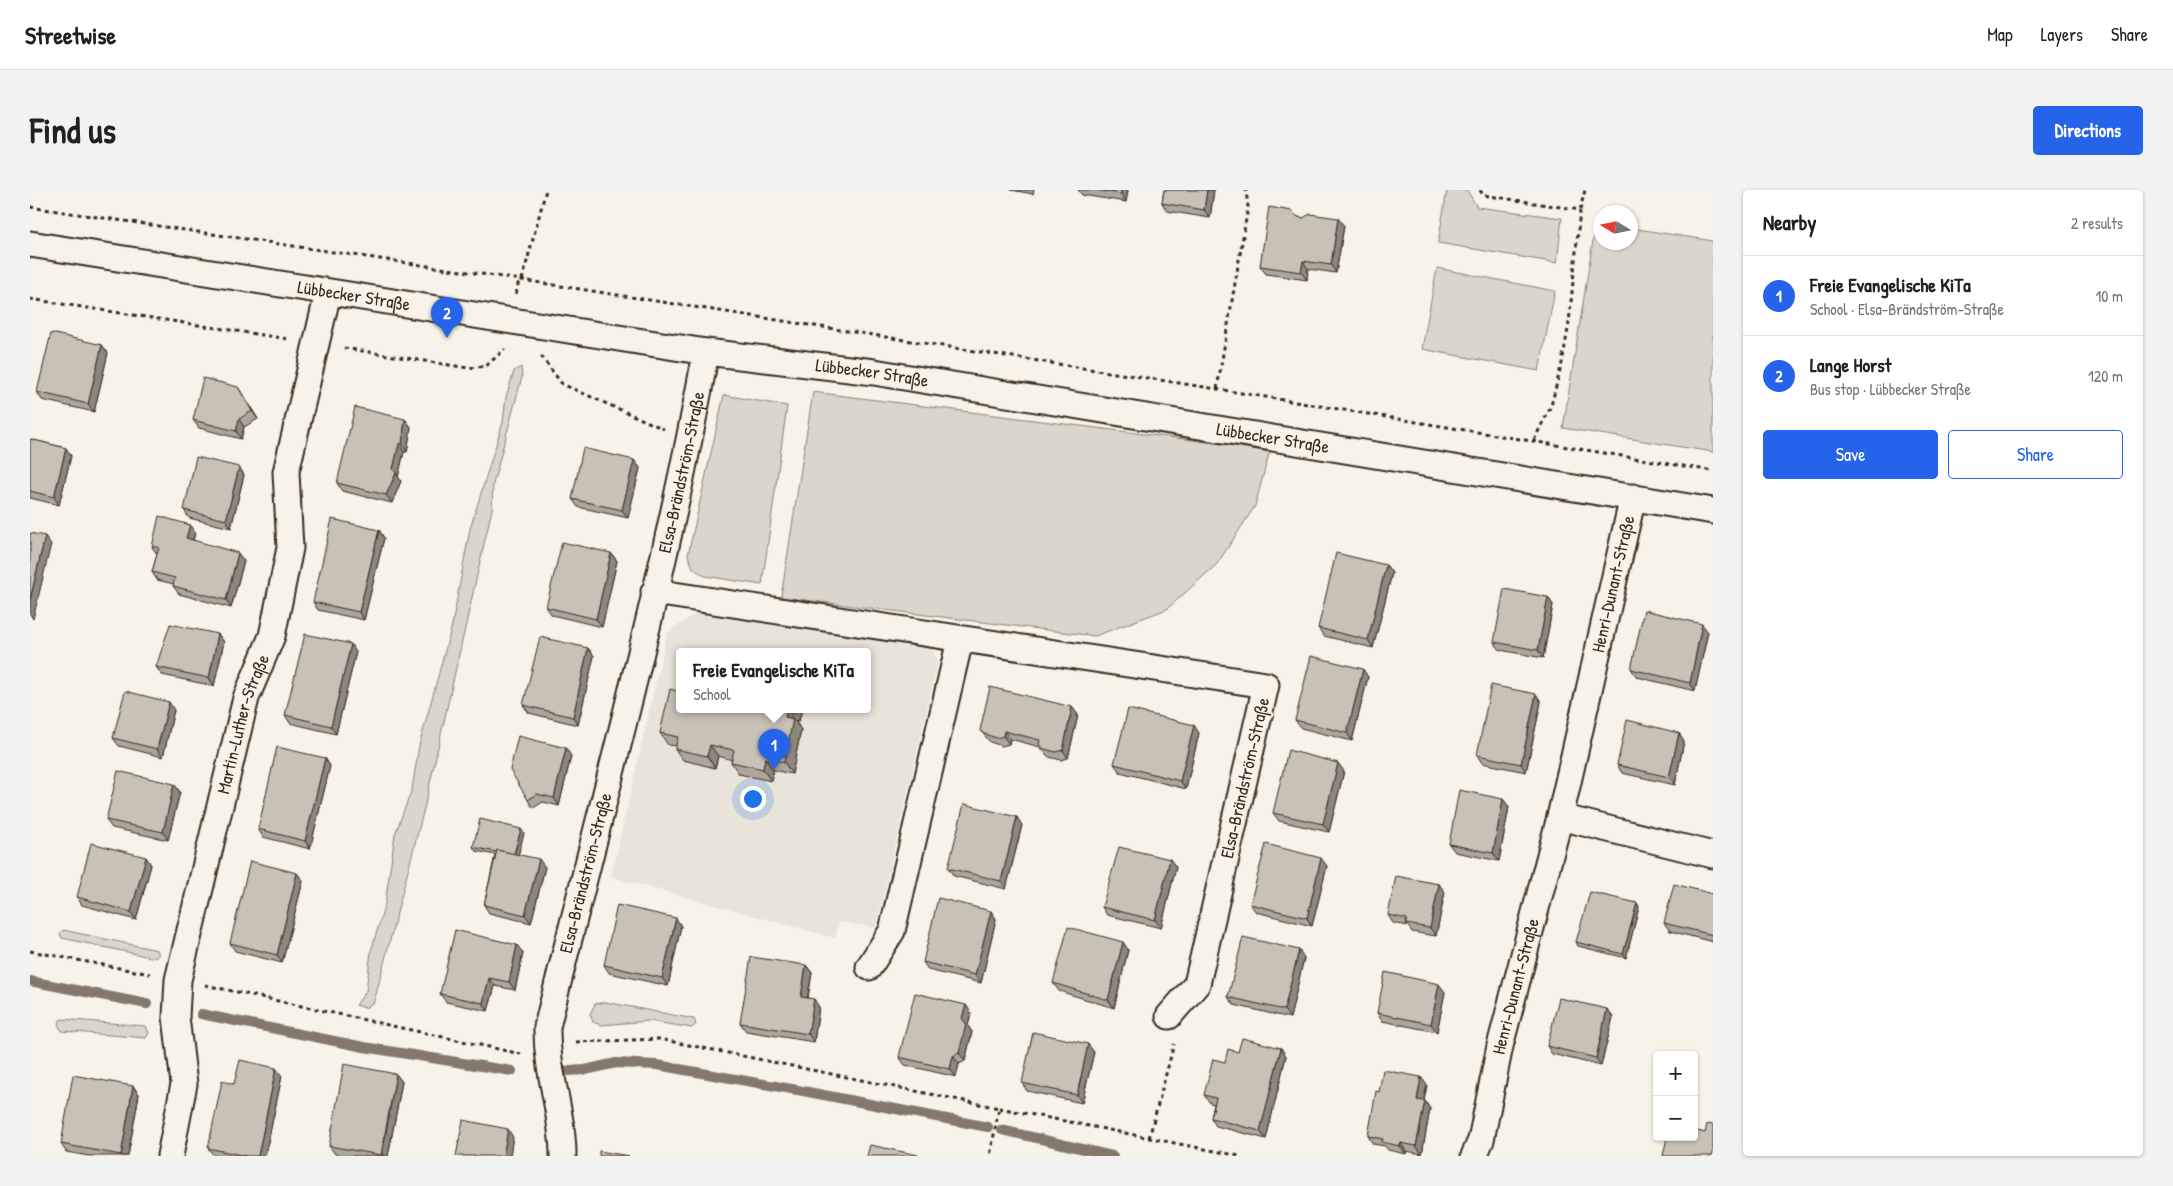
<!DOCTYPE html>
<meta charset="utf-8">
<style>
body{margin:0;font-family:"Patrick Hand",sans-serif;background:#f2f2f2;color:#202124}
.controls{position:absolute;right:15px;bottom:15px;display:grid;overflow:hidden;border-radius:5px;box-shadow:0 1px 4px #0004}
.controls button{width:45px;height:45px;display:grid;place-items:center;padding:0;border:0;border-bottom:1px solid #e0e0e0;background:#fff;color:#202124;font:25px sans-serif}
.compass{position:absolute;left:1563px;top:15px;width:45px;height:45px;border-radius:50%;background:#fff;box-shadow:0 1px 4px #0004;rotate:280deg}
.you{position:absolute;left:722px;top:608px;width:18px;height:18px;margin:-12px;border:4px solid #fff;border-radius:50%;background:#1a73e8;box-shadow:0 0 0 8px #1a73e833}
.badge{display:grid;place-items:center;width:32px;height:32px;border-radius:50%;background:#2563eb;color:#fff;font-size:16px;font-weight:700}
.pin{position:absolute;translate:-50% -41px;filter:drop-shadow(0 1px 2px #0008)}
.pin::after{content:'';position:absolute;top:26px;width:18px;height:15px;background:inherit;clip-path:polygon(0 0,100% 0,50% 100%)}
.popup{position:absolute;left:646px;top:458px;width:195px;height:65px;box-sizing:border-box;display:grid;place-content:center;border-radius:5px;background:#fff;filter:drop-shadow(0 1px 4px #0005);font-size:16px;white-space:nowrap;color:#757577}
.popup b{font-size:19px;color:#202124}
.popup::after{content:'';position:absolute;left:50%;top:100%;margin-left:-10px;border:10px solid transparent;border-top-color:#fff}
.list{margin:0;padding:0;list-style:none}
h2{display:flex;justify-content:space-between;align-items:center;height:65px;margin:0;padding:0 20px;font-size:21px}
h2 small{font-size:16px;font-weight:400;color:#757577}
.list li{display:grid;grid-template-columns:32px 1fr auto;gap:15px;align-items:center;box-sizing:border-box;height:80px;padding:0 20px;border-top:1px solid #e0e0e0}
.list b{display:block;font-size:19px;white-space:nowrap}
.list p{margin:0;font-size:16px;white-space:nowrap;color:#757577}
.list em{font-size:16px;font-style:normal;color:#757577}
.actions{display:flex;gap:10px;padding:15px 20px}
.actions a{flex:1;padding:11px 0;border:1px solid #2563eb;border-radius:5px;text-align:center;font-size:18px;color:#2563eb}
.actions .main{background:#2563eb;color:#fff}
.map{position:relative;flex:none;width:1683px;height:966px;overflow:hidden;border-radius:5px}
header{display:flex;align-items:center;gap:30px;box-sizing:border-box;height:70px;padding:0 25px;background:#fff;border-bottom:1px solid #e0e0e0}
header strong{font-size:24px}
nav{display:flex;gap:28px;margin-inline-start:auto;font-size:18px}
.intro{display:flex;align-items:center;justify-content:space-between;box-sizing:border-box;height:120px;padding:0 30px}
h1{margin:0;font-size:35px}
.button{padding:12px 22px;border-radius:5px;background:#2563eb;color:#fff;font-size:18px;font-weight:700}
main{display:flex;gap:30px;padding:0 30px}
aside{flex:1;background:#fff;border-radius:5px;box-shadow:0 1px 4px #0004}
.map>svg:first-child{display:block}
</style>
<header>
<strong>Streetwise</strong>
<nav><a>Map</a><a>Layers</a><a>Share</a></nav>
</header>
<div class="intro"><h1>Find us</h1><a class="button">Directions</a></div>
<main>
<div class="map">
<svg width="1683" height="966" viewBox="0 0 1683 966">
<rect width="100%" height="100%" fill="#f7f3e8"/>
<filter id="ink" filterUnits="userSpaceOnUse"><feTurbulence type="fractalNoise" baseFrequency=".02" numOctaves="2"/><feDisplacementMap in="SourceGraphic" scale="10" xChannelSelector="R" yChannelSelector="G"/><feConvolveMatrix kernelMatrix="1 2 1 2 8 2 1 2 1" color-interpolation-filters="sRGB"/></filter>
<g filter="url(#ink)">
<path fill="#e9e4d9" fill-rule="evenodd" d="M670,420l230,35 8,17 -62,266 -37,-6 -4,16 -224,-61 56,-244zM650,461h188v58h-188z"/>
<g fill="#dbd6cb" stroke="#8b8074">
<polygon points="1417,0 1437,0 1447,17 1532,28 1527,73 1408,53"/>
<polygon points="1566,32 1570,33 1570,52 1600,52 1601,38 1683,51 1683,262 1533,238"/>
<polygon points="1407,78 1525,101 1509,181 1392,159"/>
<polygon points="491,177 492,187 463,294 462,319 395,615 344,812 335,818 326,815 336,801 341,761 355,714 365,644 382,599 389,556 422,435 440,339 473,232 476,207 484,181"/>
<polygon points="783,202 1240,260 1225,316 1187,374 1137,419 1065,446 751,407"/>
<polygon points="694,205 757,216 732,395 675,386 663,378 658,365"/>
<polygon points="33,740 127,760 129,765 125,768 32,748 30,744"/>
<polygon points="575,812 664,829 666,834 662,838 619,831 571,835 563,832 560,824 565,814"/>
<polygon points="31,829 116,836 119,843 116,848 32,841 28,835"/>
</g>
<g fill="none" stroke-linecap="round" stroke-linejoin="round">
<g stroke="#84786c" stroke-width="10">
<polyline points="0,791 117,814"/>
<polyline points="171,824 334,857 482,881"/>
<polyline points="536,881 555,880 586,873 627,875 773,901 958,937"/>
<polyline points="972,940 1083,966"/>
</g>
<defs>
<g id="street">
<path id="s1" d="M0,54l676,108 168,20 839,139"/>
<polyline points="624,402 1236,495 1167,794 1139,826"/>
<polyline points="1530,627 1683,665"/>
<polyline points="839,777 862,741 930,450"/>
<path id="s2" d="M140,966l14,-72 -8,-67 2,-37 68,-282 26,-62 18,-88 -4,-76 42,-179"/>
<path id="s3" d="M533,966c0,-44 -17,-85 -16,-129 55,-224 118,-449 159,-675"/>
<path id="s4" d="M1444,966l7,-16 19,-94 60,-229 73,-320"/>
</g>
</defs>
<use href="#street" stroke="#3b2a1e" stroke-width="29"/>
<g stroke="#3b2a1e" stroke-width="3" stroke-dasharray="4 4" stroke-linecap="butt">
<polyline points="1450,0 1453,5 1550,20 1555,0"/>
<polyline points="0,17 492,90 1187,199 1683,281"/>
<polyline points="492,90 516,0"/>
<polyline points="486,104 489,90"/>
<polyline points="0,109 258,149"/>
<polyline points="314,158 438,178 456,176 475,159"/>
<polyline points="511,166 532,194 634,239"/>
<polyline points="1187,199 1218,17 1216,0"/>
<polyline points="1504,250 1521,216 1532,173 1539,133 1550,20"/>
<polyline points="0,761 120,784"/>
<polyline points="175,795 491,864"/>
<polyline points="546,852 629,849 969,918 960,966"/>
<polyline points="969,918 1210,966"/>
<polyline points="1119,948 1144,854"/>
</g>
<use href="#street" stroke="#f7f3e8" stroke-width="25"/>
</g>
<g fill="#aca69d" stroke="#3b2a1e">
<polygon points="981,0 1004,0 1003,4"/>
<polygon points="1048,0 1098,0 1096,12 1052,5"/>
<polygon points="1134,0 1184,0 1180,28 1137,21 1132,13"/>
<polygon points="1268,27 1314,36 1306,83 1278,79 1277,90 1236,84 1230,76"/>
<polygon points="72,155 78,163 64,222 12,210 7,202"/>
<polygon points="213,205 228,229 214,237 211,249 169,238 163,230"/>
<polygon points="375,229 381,237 377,262 374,262 368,287 371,291 362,313 312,301 307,293"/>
<polygon points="0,249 36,258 41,266 29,315 0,308"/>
<polygon points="604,270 610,278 598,328 548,317 542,309"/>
<polygon points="209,277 214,285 201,338 159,328 154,320"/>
<polygon points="349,340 354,348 334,430 288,420 283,412"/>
<polygon points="165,343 163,351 214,371 201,418 149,404 143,396 144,394 127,390 122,382 127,364 122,357"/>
<polygon points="581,363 587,371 572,437 522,425 516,417"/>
<polygon points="1356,375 1362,383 1343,458 1294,446 1288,438"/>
<polygon points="1518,407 1523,415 1513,468 1470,460 1464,452"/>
<polygon points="1678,442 1665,501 1607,487 1601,479"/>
<polygon points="188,444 194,452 184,496 132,485 126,477"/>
<polygon points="558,458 564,466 548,535 499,523 493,515"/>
<polygon points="326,462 306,544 260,533 255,525"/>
<polygon points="1338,487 1322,551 1271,538 1265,530"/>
<polygon points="1506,504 1511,512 1496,582 1452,573 1447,565"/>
<polygon points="1042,517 1048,525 1038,568 1031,570 1019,567 1014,562 1010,557 980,549 979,554 972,556 960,552 950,540"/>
<polygon points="650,519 772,519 769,531 765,530 771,540 762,584 743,580 741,591 709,584 701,572 702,570 688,566 685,578 653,570 645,559 646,556 638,555 630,543"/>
<polygon points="144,520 133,567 89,556 83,548"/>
<polygon points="1169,543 1156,599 1090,582 1084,574"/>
<polygon points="1649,543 1654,551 1645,595 1592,583 1587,575"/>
<polygon points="541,566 529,616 513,612 503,618 498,610"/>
<polygon points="295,568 300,576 280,659 233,647 228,639"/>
<polygon points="1314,581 1299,642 1249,631 1243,623"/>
<polygon points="144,594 150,602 138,650 82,638 76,630"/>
<polygon points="1473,609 1479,617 1469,671 1425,662 1419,654"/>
<polygon points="992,635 976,699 924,686 918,678"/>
<polygon points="494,643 488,665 515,677 501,733 459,723 454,715 465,665 446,661 443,657"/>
<polygon points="116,667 121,675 106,730 52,715 47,707"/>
<polygon points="1297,676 1282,736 1226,722 1220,714"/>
<polygon points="1146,677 1131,738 1077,725 1072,717"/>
<polygon points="267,683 273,691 252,773 205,761 200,753"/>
<polygon points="1415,702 1406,746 1382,742 1378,736 1363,733 1358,725"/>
<polygon points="1683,704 1683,752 1640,741 1634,733"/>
<polygon points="1607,713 1609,717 1596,768 1548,756 1546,752"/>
<polygon points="961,721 966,729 951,793 898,780 893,772"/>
<polygon points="651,736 638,796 579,783 574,775"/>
<polygon points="1093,752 1098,760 1084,818 1029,801 1023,793"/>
<polygon points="1269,760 1274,768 1260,828 1204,815 1198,807"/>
<polygon points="493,763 485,800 465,796 458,821 416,812 410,804"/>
<polygon points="776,775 782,783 778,808 789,817 784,852 716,841 710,833"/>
<polygon points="1415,802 1407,842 1352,831 1347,823"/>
<polygon points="936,815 941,823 938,836 942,842 935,871 929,874 926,887 875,875 869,867"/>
<polygon points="1577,819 1583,827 1571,876 1522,864 1517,856"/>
<polygon points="1251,858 1256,866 1236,949 1186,936 1181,928 1184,914 1180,913 1174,905 1195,872 1208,862"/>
<polygon points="1064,862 1052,913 997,901 992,893"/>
<polygon points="366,884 372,892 358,966 317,966 305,964 299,956"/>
<polygon points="252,886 235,966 184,966 178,958 204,894"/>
<polygon points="1397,895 1394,911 1395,911 1400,919 1392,964 1376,961 1376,964 1358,960 1355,956 1343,954 1338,946 1349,902"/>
<polygon points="103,896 109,904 98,966 59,966 36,962 31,954"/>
</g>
<g fill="#8c877f" stroke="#3b2a1e">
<polygon points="1091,0 1098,0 1096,12 1091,4"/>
<polygon points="1177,0 1184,0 1180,28 1174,20"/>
<polygon points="1308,28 1314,36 1306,83 1301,75"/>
<polygon points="1273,71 1278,79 1277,90 1271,82"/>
<polygon points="72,155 78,163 64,222 58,214"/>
<polygon points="208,197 228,229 222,221"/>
<polygon points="209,229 214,237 211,249 206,241"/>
<polygon points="375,229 381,237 377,262 372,254"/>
<polygon points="369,254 374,262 368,287 363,279"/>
<polygon points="36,258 41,266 29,315 24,307"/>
<polygon points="604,270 610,278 598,328 592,320"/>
<polygon points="209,277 214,285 201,338 196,330"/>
<polygon points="366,283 371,291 362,313 356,305"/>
<polygon points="160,335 165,343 161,356 156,348"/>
<polygon points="349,340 354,348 334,430 329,422"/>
<polygon points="15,346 21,354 3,429 0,424 0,410"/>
<polygon points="208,363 214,371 201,418 196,410"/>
<polygon points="581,363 587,371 572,437 566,429"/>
<polygon points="1356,375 1362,383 1343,458 1338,450"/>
<polygon points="1518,407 1523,415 1513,468 1508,460"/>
<polygon points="1672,434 1678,442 1665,501 1660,493"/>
<polygon points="188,444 194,452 184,496 179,488"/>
<polygon points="321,454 326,462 306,544 301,536"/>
<polygon points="558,458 564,466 548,535 543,527"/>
<polygon points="1333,479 1338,487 1322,551 1317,543"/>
<polygon points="1506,504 1511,512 1496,582 1491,574"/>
<polygon points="139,512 144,520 133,567 127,559"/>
<polygon points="1042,517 1048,525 1038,568 1033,560"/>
<polygon points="757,519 771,540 762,584 754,572 755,527"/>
<polygon points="761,519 772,519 769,531 761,520"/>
<polygon points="1164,535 1169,543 1156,599 1150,591"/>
<polygon points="974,541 980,549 979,554 973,546"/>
<polygon points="1649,543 1654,551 1645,595 1639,587"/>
<polygon points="680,555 688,566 685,578 677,566"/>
<polygon points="536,558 541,566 529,616 524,608"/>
<polygon points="295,568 300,576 280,659 275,651"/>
<polygon points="735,568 743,580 741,591 733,579"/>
<polygon points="1308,573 1314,581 1299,642 1293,634"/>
<polygon points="144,594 150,602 138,650 133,642"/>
<polygon points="1473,609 1479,617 1469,671 1463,663"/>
<polygon points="987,627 992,635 976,699 971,691"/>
<polygon points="491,639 494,643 487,670 484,666"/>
<polygon points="116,667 121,675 106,730 101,722"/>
<polygon points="1291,668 1297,676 1282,736 1277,728"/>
<polygon points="509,669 515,677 501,733 495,725"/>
<polygon points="1140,669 1146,677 1131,738 1125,730"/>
<polygon points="267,683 273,691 252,773 247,765"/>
<polygon points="1409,694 1415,702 1406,746 1400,738"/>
<polygon points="1607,713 1609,717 1596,768 1593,764"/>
<polygon points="961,721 966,729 951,793 945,785"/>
<polygon points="646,728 651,736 638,796 632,788"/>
<polygon points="1093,752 1098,760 1084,818 1078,810"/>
<polygon points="487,755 493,763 485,800 479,792"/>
<polygon points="1269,760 1274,768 1260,828 1254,820"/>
<polygon points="776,775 782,783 776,815 771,807"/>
<polygon points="459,788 465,796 458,821 453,813"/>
<polygon points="1409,794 1415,802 1407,842 1401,834"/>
<polygon points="784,809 789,817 784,852 778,844"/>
<polygon points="936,815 941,823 938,836 942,842 935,871 929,863 932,828"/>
<polygon points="1577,819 1583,827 1571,876 1566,868"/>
<polygon points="1058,854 1064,862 1052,913 1047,905"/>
<polygon points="1251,858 1256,866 1236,949 1230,941"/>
<polygon points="923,866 929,874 926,887 920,879"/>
<polygon points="246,878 252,886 235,966 228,966"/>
<polygon points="366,884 372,892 358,966 352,966"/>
<polygon points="1391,887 1397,895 1392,918 1387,910"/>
<polygon points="103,896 109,904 98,966 92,966 91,965"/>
<polygon points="1395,911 1400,919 1392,964 1386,956"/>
<polygon points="478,939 483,947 480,966 473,966"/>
<polygon points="1371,953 1376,961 1376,964 1370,956"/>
</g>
<g fill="#c8c1b6" stroke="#3b2a1e">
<polygon points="1066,0 1091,0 1091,4"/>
<polygon points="1134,0 1177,0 1174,20 1132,13"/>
<polygon points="1239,17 1262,21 1268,27 1273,28 1280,24 1308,28 1301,75 1273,71 1271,82 1230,76"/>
<polygon points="21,143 72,155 58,214 7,202"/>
<polygon points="173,188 208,197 222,221 209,229 206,241 163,230"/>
<polygon points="325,217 375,229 372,254 369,254 363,279 366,283 356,305 307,293"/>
<polygon points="0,249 36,258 24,307 0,301"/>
<polygon points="553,258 604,270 592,320 542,309"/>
<polygon points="166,267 209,277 196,330 154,320"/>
<polygon points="129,326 160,335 156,348 208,363 196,410 143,396 145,388 122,382 129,357 122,357"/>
<polygon points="302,329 349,340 329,422 283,412"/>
<polygon points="0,343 15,346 0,410"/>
<polygon points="532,352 581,363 566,429 516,417"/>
<polygon points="1306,363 1356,375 1338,450 1288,438"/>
<polygon points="1474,399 1518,407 1508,460 1464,452"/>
<polygon points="1614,420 1672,434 1660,493 1601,479"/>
<polygon points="140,434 188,444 179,488 126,477"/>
<polygon points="275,444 321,454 301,536 255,525"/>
<polygon points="510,447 558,458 543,527 493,515"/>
<polygon points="1281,466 1333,479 1317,543 1265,530"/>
<polygon points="1461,495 1506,504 1491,574 1447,565"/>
<polygon points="960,497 1042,517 1033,560 1026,562 1014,559 1009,554 1010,550 974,541 973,546 967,548 954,544 950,540"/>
<polygon points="640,499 650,502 650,519 757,519 755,527 763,529 754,572 735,568 733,579 701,572 704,560 680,555 677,566 645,559 648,547 630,543"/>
<polygon points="95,501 139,512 127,559 83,548"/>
<polygon points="1098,519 1164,535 1150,591 1084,574"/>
<polygon points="1597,530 1649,543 1639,587 1587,575"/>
<polygon points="488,546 536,558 524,608 507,604 498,610 480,580"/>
<polygon points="247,557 295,568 275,651 228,639"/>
<polygon points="1258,560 1308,573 1293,634 1243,623"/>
<polygon points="88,581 144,594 133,642 76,630"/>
<polygon points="1429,600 1473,609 1463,663 1419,654"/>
<polygon points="934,614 987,627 971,691 918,678"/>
<polygon points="450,629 491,639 484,664 467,660 466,662 443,657"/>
<polygon points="61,653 116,667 101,722 47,707"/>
<polygon points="1236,654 1291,668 1277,728 1220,714"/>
<polygon points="1089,657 1140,669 1125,730 1072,717"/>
<polygon points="467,660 509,669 495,725 454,715"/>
<polygon points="220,671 267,683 247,765 200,753"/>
<polygon points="1366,686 1409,694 1400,738 1376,734 1377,729 1358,725"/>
<polygon points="1644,694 1683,704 1683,745 1634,733"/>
<polygon points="1560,702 1607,713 1593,764 1546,752"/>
<polygon points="908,708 961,721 945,785 893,772"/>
<polygon points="587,715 646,728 632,788 574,775"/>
<polygon points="1038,737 1093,752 1078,810 1023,793"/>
<polygon points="425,740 487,755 479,792 459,788 453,813 410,804"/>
<polygon points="1213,747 1269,760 1254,820 1198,807"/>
<polygon points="721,767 776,775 771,807 784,809 778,844 710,833"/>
<polygon points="1355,782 1409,794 1401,834 1347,823"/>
<polygon points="885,803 936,815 932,828 936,834 929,863 923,866 920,879 869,867"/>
<polygon points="1529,808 1577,819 1566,868 1517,856"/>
<polygon points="1003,842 1058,854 1047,905 992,893"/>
<polygon points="1212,848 1251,858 1230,941 1181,928 1186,908 1174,905 1183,869 1195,872 1198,859 1208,862"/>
<polygon points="210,870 246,878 228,966 216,966 178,958 192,891 204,894"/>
<polygon points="314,874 366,884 351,965 299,956"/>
<polygon points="1353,880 1391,887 1387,910 1395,911 1386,956 1371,953 1370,956 1352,952 1353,949 1338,946 1346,901 1349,902"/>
<polygon points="43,885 103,896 91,965 31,954"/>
<polygon points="433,930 478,939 473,966 426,966"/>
<polygon points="1677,934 1683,935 1683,966 1633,966 1637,947 1664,947 1664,940 1675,943"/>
<polygon points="840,955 888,965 888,966 837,966"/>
<polygon points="569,961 599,966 569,966"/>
</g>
</g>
<g text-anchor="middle" stroke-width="4" stroke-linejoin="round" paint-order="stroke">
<g font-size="18" fill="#3b2a1e" stroke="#f7f3e8">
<text dy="6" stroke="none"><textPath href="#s1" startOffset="328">Lübbecker Straße</textPath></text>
<text dy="6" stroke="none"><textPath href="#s1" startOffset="852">Lübbecker Straße</textPath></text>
<text dy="6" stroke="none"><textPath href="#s1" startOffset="1258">Lübbecker Straße</textPath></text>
<text dy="6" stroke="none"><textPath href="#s3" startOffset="701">Elsa-Brändström-Straße</textPath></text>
<text dy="6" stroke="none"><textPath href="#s4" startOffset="589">Henri-Dunant-Straße</textPath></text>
<text dy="6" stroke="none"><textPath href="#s2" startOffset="442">Martin-Luther-Straße</textPath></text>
<text transform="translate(1215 588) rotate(-77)" y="6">Elsa-Brändström-Straße</text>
<text dy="6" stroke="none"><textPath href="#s3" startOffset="289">Elsa-Brändström-Straße</textPath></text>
<text dy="6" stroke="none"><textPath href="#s4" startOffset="175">Henri-Dunant-Straße</textPath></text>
</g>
</g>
</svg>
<div class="controls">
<button>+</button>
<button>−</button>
</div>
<svg class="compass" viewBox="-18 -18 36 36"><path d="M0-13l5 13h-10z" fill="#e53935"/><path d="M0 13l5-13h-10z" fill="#757577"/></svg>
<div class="you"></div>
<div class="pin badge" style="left:744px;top:580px">1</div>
<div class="popup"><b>Freie Evangelische KiTa</b>School</div>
<div class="pin badge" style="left:417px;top:148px">2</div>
</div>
<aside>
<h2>Nearby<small>2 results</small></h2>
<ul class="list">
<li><span class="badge">1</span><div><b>Freie Evangelische KiTa</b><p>School · Elsa-Brändström-Straße</p></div><em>10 m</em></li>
<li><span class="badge">2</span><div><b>Lange Horst</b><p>Bus stop · Lübbecker Straße</p></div><em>120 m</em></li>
</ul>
<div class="actions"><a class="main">Save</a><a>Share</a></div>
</aside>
</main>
